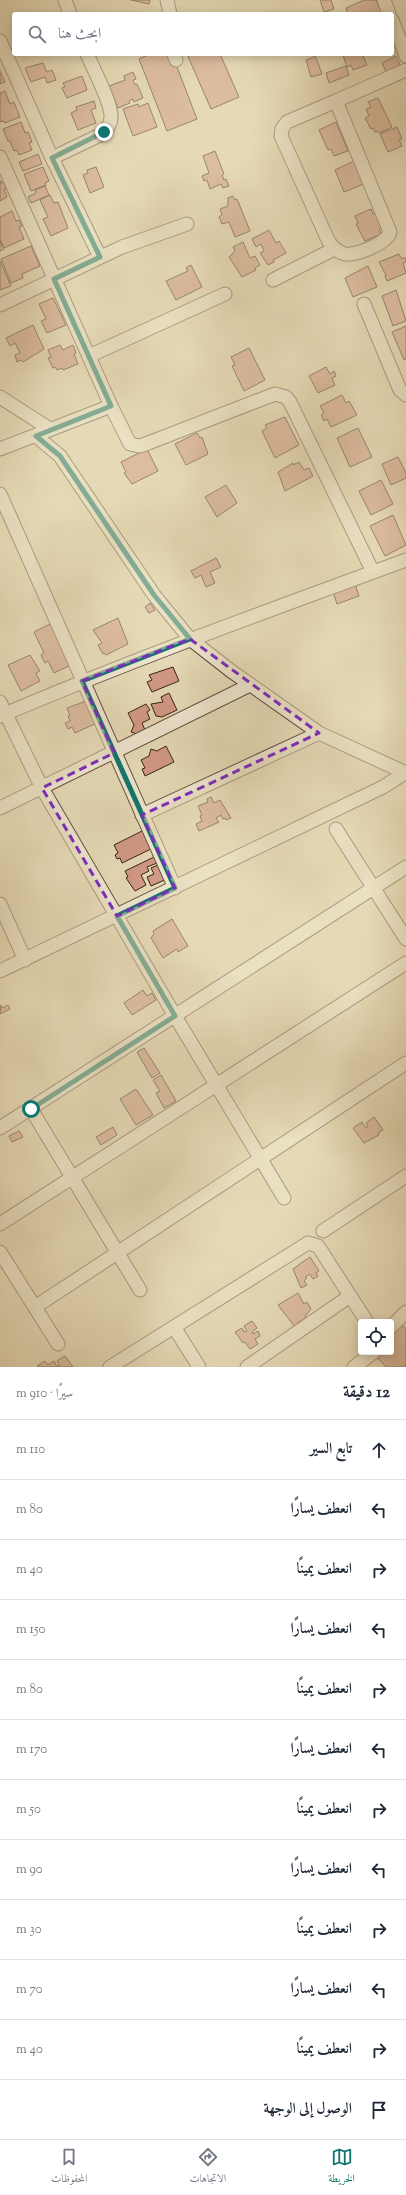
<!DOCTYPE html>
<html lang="ar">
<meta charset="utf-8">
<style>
body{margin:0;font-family:"Sorts Mill Goudy",Amiri,serif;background:#f2f2f3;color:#1f2937;direction:rtl}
.controls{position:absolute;right:12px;bottom:12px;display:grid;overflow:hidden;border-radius:4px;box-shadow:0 2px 10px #0003}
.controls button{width:36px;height:36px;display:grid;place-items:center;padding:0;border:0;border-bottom:1px solid #e0e1e3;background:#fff;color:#1f2937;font:20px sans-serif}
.stop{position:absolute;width:12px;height:12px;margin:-9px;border:3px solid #0f766e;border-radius:50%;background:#fff}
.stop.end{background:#0f766e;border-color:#fff;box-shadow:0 1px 4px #0008}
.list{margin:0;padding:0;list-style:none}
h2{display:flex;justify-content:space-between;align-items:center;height:52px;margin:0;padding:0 16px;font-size:17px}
h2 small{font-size:13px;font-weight:400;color:#747a83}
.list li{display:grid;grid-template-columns:26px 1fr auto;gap:12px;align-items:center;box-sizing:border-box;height:60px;padding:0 16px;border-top:1px solid #e0e1e3}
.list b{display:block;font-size:15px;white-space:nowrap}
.list em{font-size:13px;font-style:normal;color:#747a83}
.icon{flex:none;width:22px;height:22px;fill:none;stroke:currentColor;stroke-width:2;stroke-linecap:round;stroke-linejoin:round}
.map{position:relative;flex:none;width:406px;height:1367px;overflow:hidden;direction:ltr}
.search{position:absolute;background:#fff;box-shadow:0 2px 10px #0003;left:12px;right:12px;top:12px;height:44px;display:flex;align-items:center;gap:10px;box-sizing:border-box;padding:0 14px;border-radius:4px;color:#747a83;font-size:15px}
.sheet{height:772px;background:#fff}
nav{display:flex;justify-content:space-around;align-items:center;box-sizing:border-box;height:56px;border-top:1px solid #e0e1e3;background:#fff;font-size:11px;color:#747a83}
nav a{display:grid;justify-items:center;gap:2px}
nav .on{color:#0f766e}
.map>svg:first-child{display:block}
</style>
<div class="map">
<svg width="406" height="1367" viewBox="0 0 406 1367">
<rect width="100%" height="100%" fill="#e6dab7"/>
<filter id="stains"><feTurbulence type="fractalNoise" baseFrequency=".005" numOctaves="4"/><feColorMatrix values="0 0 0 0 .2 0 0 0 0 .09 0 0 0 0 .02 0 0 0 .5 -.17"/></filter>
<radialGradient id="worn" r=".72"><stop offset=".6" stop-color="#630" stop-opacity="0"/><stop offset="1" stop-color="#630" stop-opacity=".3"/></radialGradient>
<g fill="#d29985" stroke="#36221a">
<polygon points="131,0 150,0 149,4"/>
<polygon points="320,0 331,0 334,9 324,12"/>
<polygon points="364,0 376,0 382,14 348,14 346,8"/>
<polygon points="150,54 172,54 197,119 167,131 139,59"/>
<polygon points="187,54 220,54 239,97 211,109"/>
<polygon points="313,54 320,54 315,55 322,74 311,77 306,60 314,57"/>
<polygon points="346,54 362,54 367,65 353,70 351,65 347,67 343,55"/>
<polygon points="396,56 400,65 386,72 382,63"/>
<polygon points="43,63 47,72 52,70 56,80 47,83 45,77 31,82 25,68"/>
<polygon points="346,66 349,75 329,83 326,73"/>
<polygon points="0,71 5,82 0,84"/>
<polygon points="133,72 136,79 133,80 135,85 137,84 143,98 134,102 133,99 129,101 130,103 118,108 109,86 125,80 124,76"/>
<polygon points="82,76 87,90 67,98 62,88 65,87 63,83"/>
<polygon points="5,91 10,104 14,102 20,117 5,123 4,121 0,122 0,93"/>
<polygon points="378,98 392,127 379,133 377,131 375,132 373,128 371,129 365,118 369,116 366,109 371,107 368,102"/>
<polygon points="94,101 96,108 91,110 96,123 78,130 71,113 77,110 76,107"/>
<polygon points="148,103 157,127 133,136 123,109 138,104 139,107"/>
<polygon points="21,122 25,133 28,132 32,142 29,143 32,150 19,155 17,150 14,151 10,141 8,141 3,129"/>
<polygon points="336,122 348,151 334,156 331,149 328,150 319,130"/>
<polygon points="397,127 402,139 399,140 402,146 388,152 380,134"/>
<polygon points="215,151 224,174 222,175 224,180 226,179 229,186 223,188 221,184 210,189 207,180 204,181 202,176 209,173 203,156"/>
<polygon points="38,154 42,164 23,171 19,162"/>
<polygon points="354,161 364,184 344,192 335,170"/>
<polygon points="43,167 49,181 45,183 46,185 31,191 24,174"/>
<polygon points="96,167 104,187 90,193 83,175 88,173 87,170"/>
<polygon points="0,180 1,183 4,182 7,188 4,189 7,197 0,201"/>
<polygon points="45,186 49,195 31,203 28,197 36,193 35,190"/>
<polygon points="50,195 54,203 58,202 68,228 51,236 43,219 48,217 40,200"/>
<polygon points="233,196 235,200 237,199 250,231 235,237 229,222 222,224 219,217 222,215 220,209 228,206 228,198"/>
<polygon points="371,209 373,214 377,213 383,227 379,229 381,234 365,241 356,224 358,223 355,216"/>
<polygon points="12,211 16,221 19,220 22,226 19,227 24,239 4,248 0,239 0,217"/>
<polygon points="269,230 276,243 279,241 286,253 273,260 274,262 268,265 260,253 264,251 261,244 256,247 252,239"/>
<polygon points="0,241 4,249 0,251"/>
<polygon points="243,242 250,258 255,256 260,265 255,268 256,270 242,277 229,257 235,251 233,247"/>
<polygon points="31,246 40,266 22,274 23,278 11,283 1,259"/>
<polygon points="399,254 401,258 406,258 406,262 403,263 406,273 387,281 385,276 386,275 379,262"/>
<polygon points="0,261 11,286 0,290"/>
<polygon points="191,265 202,287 176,300 166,281 188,271 186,268"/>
<polygon points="368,266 377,287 353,297 345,278"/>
<polygon points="396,290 406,321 393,326 382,296"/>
<polygon points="53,298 66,325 47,333 41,321 46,319 39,304"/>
<polygon points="33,325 44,349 23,362 21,360 17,362 15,355 20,353 15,343 10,346 6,338"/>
<polygon points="406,326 406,359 404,360 392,332"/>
<polygon points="60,345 63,350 73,345 76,353 74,354 78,364 63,370 62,368 57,370 55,367 53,368 48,358 51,357 48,350"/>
<polygon points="249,348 265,380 244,391 232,366 235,365 231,357"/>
<polygon points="326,367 330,374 334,371 336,376 332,378 335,385 318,393 309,376"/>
<polygon points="342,395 346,403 349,401 357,415 331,427 327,419 324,421 321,415 324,413 320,406"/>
<polygon points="285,417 299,445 275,458 262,431 267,428 265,425"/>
<polygon points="358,428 372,457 350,467 337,438"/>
<polygon points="197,433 200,438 202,437 208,454 186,465 175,444"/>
<polygon points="147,449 158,471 132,484 124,473 126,472 121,462"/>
<polygon points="398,457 406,473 406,478 391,485 382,464"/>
<polygon points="299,462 304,470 309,468 313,476 285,491 278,472 293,463 293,465"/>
<polygon points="381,480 393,504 371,515 359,491"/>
<polygon points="226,485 237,503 217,517 205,497"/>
<polygon points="393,515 406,545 385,556 370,526"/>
<polygon points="216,558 221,567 210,572 215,583 206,587 201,575 195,578 191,571"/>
<polygon points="355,584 359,596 337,604 333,592"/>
<polygon points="150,603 155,610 149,613 145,607"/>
<polygon points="118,618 128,644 106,655 104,653 103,654 98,645 102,643 93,630"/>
<polygon points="52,623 73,664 54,673 48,661 45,663 41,655 44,653 34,632"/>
<polygon points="30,655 40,671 36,673 40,681 21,691 8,665"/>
<polygon points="173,667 179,681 152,692 147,682 152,680 149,675"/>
<polygon points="169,693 177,710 162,717 156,716 151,704 163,702 161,697"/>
<polygon points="89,700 99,722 75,733 72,727 68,729 65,723 70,721 68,716 70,715 67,708"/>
<polygon points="146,704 150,710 147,712 150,719 142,723 145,730 137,734 131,732 134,725 128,713"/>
<polygon points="166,746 174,762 145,776 142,769 145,768 141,760 149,756 151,749 157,751"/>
<polygon points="211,797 214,803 220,800 231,818 226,820 225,818 223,819 221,815 216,818 219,822 199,831 196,824 202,821 200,816 202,815 198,806 208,802 207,799"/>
<polygon points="146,829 151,849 122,863 120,858 117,859 115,855 118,853 114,845"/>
<polygon points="154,857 157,863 147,867 149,871 141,875 146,885 135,891 126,878 128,877 125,871"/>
<polygon points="160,864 167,879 151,886 147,877 154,874 151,868"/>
<polygon points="172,919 188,946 178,952 177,949 163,958 151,938 154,934 153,931"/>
<polygon points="143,990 147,996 152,993 156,1000 132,1015 124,1003"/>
<polygon points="1,1005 2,1008 8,1005 10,1009 0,1014"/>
<polygon points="144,1048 160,1073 152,1078 137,1052"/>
<polygon points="161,1075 176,1101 164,1108 156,1093 160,1091 153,1080"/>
<polygon points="136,1089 153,1115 136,1125 120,1099"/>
<polygon points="374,1117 383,1130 378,1133 379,1135 364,1143 353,1128 362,1122 366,1128 368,1126 366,1123"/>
<polygon points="113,1127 117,1135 101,1145 96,1137"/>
<polygon points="19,1131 23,1137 12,1142 9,1136"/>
<polygon points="310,1257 319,1271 316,1273 318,1276 313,1279 310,1274 305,1277 307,1278 304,1281 307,1285 301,1288 293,1269"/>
<polygon points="298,1293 304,1304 307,1302 311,1309 305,1316 306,1318 297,1323 299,1325 295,1327 278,1305"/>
<polygon points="252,1321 257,1328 252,1332 253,1334 258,1331 260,1336 255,1339 258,1344 250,1349 245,1342 243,1343 235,1332 242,1328 244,1332 247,1331 244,1326"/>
<polygon points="401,1324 406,1329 406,1367 386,1367 377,1357 382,1352 391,1352 391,1334"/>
<polygon points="65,1356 73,1367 38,1367 37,1366 45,1361 48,1365 54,1361 57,1367 59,1365 57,1361"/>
</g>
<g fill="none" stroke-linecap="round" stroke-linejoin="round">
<defs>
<g id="minor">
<polyline points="65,0 70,14"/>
<polyline points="167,0 170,14"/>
<polyline points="384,0 389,14"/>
<polyline points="392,20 406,56"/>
<polyline points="0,41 52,158 100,257"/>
<polyline points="174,54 176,60"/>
<path d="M336,101l54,131c-2,11 -35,24 -45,22 -8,-2 -13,-7 -17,-14l-47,-104 1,-7 5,-7z"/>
<polyline points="336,101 406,70"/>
<polyline points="0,157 111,406 130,444 139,446 143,445 275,394 286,397 290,402 373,572"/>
<path d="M52,158l48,-23c7,-5 11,-10 11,-18 1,-13 -18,-49 -24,-63"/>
<polyline points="273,280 334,249"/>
<polyline points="364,304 400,390 406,395"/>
<polyline points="0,305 122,247 187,224"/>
<polyline points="89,356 225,294"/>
<polyline points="0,397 50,429"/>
<polyline points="36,436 60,456 154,595 190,639 231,671 319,733 406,773"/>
<polyline points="0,449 111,406"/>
<polyline points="0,494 175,888"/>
<polyline points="0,702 42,788 175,1016 284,1198"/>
<path d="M0,716c134,-57 270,-106 406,-156"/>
<polyline points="0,808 250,685"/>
<polyline points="142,815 319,733"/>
<polyline points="336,829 406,939"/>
<polyline points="0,904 25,960"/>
<polyline points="0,971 383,787 405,773"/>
<polyline points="31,1109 140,1290"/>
<polyline points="0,1128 406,867"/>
<polyline points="0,1224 406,963"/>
<polyline points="323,1231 406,1176"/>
<polyline points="0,1252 58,1344"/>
<polyline points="35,1307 406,1063"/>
<polyline points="174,1327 199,1367"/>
<polyline points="391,1327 406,1312"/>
<polyline points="110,1367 308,1243 318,1246 367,1322"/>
<polyline points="247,1367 350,1296"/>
<polyline points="354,1367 374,1352"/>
</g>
</defs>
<use href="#minor" stroke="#625041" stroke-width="15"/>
<use href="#minor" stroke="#efe7d0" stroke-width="13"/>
</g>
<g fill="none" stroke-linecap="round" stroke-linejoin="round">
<polyline stroke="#0f766e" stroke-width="5" points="31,1109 175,1016 117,916 175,888 82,681 190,639 154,595 60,456 36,436 111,406 54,279 100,257 52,158 104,132"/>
</g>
<path d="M0 0H406V1367H0ZM190,639l129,94 -177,82 33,73 -58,28 -75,-128 72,-35 -32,-72z" fill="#e6dab7" fill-opacity=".55" fill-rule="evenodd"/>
<path fill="none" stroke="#7b2cbf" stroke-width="3" stroke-dasharray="8 5" stroke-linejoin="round" d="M190,639l129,94 -177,82 33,73 -58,28 -75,-128 72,-35 -32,-72z"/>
<rect width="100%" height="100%" filter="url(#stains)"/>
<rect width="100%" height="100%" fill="url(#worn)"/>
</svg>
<div class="controls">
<button><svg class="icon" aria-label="locate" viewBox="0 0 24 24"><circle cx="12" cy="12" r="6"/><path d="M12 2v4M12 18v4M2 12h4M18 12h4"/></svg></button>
</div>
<div class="stop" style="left:31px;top:1109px"></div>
<div class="stop end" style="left:104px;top:132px"></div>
<div class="search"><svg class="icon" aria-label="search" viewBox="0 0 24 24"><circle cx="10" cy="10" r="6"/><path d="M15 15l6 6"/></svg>ابحث هنا</div>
</div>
<section class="sheet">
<h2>12 دقيقة<small>سيرًا · 910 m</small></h2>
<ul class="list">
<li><svg class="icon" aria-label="ahead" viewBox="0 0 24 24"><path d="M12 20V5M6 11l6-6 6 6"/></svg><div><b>تابع السير</b></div><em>110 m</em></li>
<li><svg class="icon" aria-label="left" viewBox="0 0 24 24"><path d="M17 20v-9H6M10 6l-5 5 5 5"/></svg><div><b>انعطف يسارًا</b></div><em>80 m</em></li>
<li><svg class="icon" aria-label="right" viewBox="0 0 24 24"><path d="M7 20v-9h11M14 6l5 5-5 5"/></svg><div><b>انعطف يمينًا</b></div><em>40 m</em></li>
<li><svg class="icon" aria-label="left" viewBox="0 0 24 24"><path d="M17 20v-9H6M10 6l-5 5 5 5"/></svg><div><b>انعطف يسارًا</b></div><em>150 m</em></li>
<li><svg class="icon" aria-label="right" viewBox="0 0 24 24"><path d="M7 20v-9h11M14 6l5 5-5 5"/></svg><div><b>انعطف يمينًا</b></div><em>80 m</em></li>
<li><svg class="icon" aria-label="left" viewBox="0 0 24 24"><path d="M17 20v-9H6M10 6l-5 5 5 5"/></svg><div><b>انعطف يسارًا</b></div><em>170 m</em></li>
<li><svg class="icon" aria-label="right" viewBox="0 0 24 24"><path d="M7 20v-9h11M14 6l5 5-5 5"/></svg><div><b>انعطف يمينًا</b></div><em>50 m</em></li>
<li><svg class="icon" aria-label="left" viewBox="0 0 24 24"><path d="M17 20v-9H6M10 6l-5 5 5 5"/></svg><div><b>انعطف يسارًا</b></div><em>90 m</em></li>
<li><svg class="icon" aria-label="right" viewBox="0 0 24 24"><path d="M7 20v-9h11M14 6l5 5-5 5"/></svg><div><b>انعطف يمينًا</b></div><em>30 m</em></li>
<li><svg class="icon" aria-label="left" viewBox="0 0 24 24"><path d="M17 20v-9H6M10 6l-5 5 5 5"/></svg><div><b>انعطف يسارًا</b></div><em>70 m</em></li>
<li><svg class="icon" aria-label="right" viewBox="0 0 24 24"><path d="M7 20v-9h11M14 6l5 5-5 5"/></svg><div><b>انعطف يمينًا</b></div><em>40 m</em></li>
<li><svg class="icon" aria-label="arrive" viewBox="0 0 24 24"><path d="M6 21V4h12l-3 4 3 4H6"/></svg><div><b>الوصول إلى الوجهة</b></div></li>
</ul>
</section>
<nav>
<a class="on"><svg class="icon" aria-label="map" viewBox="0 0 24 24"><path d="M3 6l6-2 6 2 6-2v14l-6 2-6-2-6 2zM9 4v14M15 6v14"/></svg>الخريطة</a>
<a><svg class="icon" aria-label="directions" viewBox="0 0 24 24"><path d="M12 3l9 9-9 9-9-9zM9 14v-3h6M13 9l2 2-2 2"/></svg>الاتجاهات</a>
<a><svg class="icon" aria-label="saved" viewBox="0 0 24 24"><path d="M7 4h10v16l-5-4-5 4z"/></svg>المحفوظات</a>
</nav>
